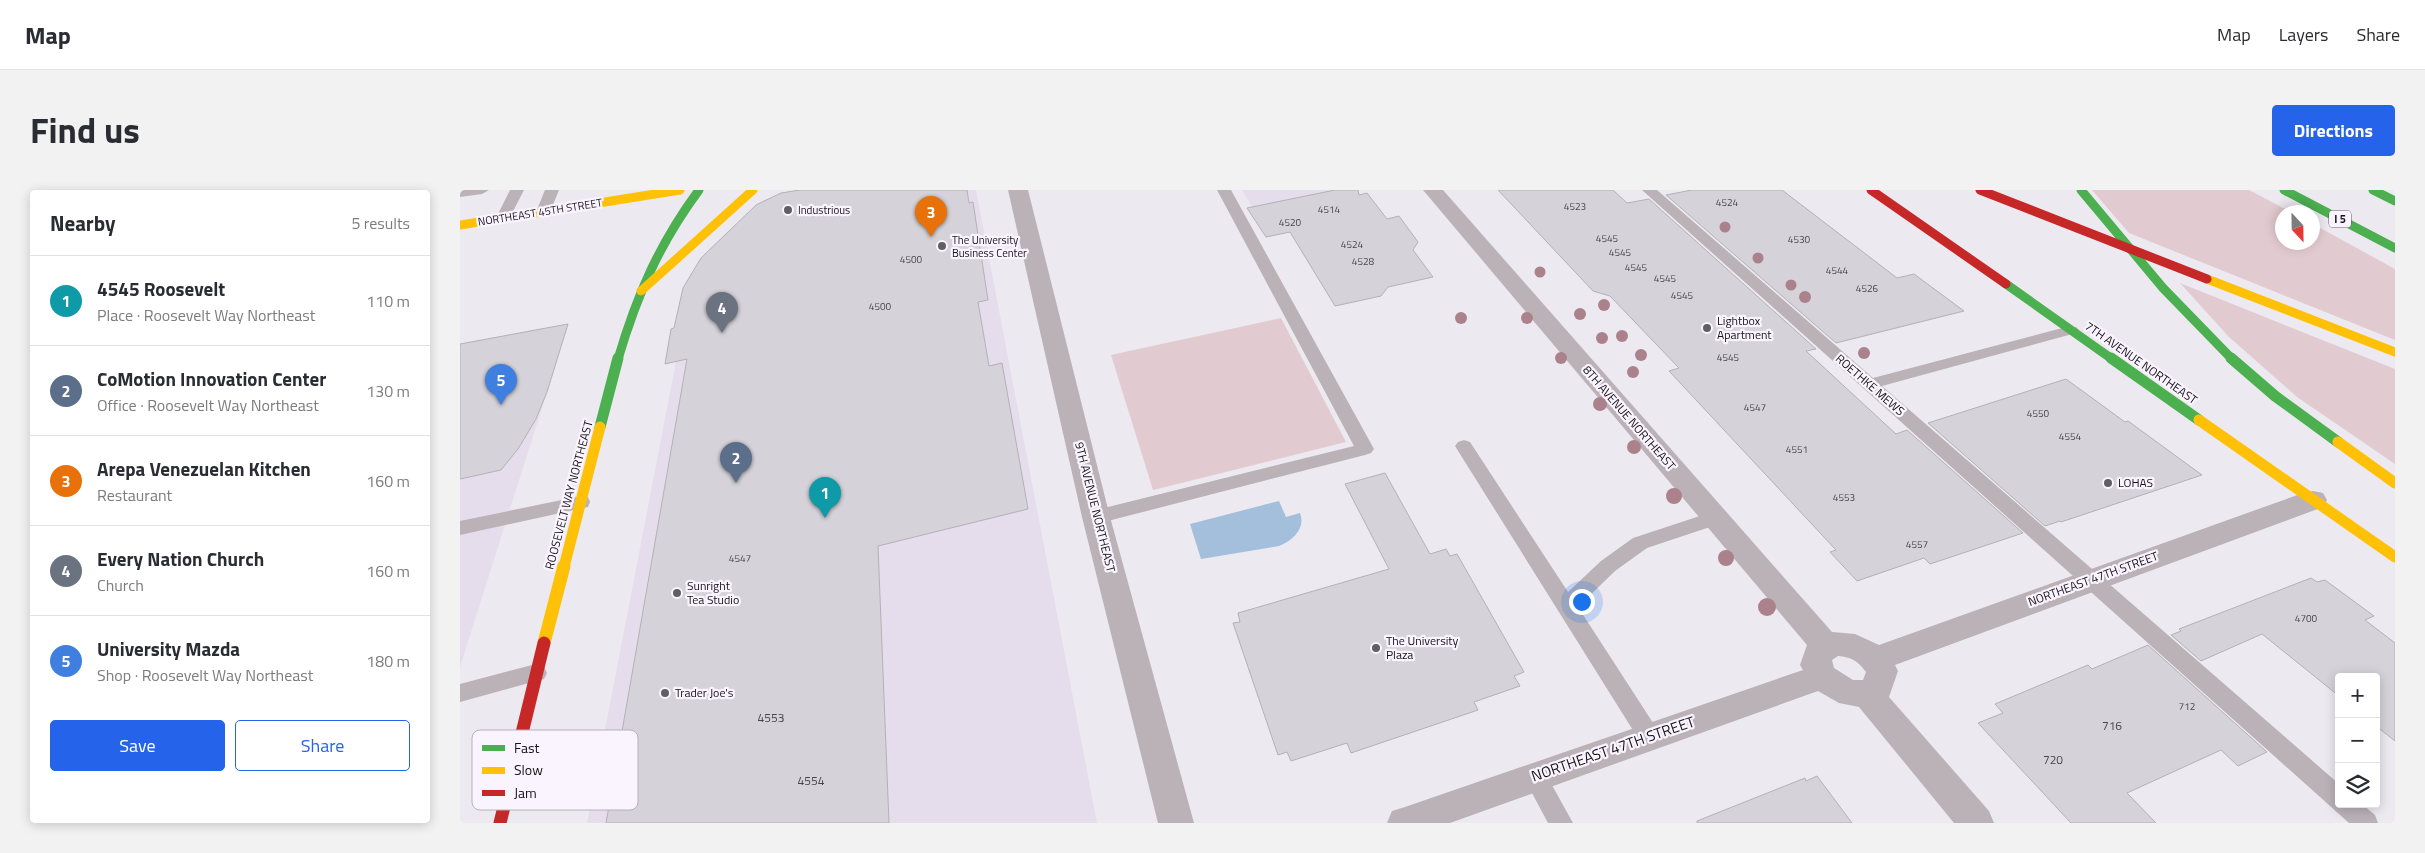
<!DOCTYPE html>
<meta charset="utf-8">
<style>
body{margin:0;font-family:"Titillium Web",sans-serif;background:#f2f2f3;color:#2b2b33}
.controls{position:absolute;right:15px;bottom:15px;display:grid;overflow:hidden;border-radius:5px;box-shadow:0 2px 12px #0003}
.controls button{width:45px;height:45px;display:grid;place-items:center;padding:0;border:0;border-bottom:1px solid #e1e1e2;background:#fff;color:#2b2b33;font:25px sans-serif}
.compass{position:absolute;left:1815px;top:15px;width:45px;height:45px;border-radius:50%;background:#fff;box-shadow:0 2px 12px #0003;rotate:158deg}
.you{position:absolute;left:1121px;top:411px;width:18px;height:18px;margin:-12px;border:4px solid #fff;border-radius:50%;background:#1a73e8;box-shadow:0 0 0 8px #1a73e833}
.badge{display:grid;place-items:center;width:32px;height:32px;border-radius:50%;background:#2563eb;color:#fff;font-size:16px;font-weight:700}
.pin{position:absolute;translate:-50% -41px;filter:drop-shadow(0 1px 2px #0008)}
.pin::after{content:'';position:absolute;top:26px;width:18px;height:15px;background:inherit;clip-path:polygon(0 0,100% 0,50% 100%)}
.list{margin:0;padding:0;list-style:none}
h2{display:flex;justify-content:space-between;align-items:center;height:65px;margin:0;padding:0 20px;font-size:21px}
h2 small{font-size:16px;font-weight:400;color:#7c7c81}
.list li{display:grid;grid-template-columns:32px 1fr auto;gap:15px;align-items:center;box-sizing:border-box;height:90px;padding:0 20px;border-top:1px solid #e1e1e2}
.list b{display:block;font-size:19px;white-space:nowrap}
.list p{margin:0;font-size:16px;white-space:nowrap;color:#7c7c81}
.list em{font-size:16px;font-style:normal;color:#7c7c81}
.actions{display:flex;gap:10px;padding:15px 20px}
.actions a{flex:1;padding:11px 0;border:1px solid #2563eb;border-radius:5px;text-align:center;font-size:18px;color:#2563eb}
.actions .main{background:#2563eb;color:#fff}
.icon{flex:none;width:28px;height:28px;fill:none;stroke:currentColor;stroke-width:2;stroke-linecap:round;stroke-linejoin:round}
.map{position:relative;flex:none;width:1935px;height:633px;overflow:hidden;border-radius:5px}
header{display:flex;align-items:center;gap:30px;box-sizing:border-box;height:70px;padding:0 25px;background:#fff;border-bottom:1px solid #e1e1e2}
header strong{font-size:24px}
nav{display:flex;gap:28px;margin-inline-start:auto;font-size:18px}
.intro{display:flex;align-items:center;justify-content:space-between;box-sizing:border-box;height:120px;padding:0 30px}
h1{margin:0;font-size:35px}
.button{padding:12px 22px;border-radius:5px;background:#2563eb;color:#fff;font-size:18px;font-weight:700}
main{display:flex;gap:30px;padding:0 30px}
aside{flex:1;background:#fff;border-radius:5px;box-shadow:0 2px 12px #0003}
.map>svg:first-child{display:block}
</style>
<header>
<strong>Map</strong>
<nav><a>Map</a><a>Layers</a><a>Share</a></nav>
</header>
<div class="intro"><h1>Find us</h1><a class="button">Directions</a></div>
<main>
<aside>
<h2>Nearby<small>5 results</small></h2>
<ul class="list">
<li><span class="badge" style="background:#0f9aa8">1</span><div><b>4545 Roosevelt</b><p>Place · Roosevelt Way Northeast</p></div><em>110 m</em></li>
<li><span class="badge" style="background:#5c6f8a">2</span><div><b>CoMotion Innovation Center</b><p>Office · Roosevelt Way Northeast</p></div><em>130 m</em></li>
<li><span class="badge" style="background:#e8710a">3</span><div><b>Arepa Venezuelan Kitchen</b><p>Restaurant</p></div><em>160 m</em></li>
<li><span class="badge" style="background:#6b7280">4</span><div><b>Every Nation Church</b><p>Church</p></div><em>160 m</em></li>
<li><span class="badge" style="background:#3f7fe0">5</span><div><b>University Mazda</b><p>Shop · Roosevelt Way Northeast</p></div><em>180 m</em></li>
</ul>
<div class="actions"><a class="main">Save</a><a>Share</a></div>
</aside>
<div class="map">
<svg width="1935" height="633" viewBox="0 0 1935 633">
<rect width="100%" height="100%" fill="#ede9f0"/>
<g fill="#e5ddeb">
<polygon points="356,0 516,0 637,633 127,633 229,104 253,61 303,10"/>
<polygon points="782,0 886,0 792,17"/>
<polygon points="108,134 87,202 0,477 0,154"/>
</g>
<g fill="#e2cbd0">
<polygon points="1632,0 1789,0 1831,22 1822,22 1822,52 1852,52 1853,34 1935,79 1935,150 1669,43"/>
<polygon points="1720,93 1935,179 1935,274 1837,207 1769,147"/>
<polygon points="821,128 886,252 693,300 651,165"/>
</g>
<path fill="#a4bfdc" d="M819,311l7,16 14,-4c6,16 -8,28 -21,33l-78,13 -11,-35z"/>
<g fill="#d5d3d9" stroke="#b3b1b6">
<polygon points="340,0 507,0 509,13 513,12 528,110 518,112 529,176 542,173 568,319 418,356 429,633 146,633 227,169 205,174 211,139 214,138 223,98 241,68 296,15 321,3"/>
<polygon points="875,0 898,0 899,5 907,3 927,29 939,26 958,52 953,60 973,87 928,97 921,106 875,116 830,42 806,47 787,18"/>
<polygon points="1038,0 1153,0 1167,13 1189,9 1356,159 1346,161 1436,244 1447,240 1563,343 1470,374 1464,368 1397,391 1370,362 1376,360 1209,181 1219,178 1150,106 1133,101"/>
<polygon points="1232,0 1322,0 1437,88 1454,84 1504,121 1376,153 1206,5"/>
<polygon points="108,134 87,202 76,229 58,259 41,280 0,289 0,154"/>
<polygon points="1606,189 1665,232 1668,231 1742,285 1601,332 1600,331 1585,336 1468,233"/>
<polygon points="925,283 970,364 986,359 990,366 997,364 1064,482 1054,486 1060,496 1014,512 1018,520 891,563 887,553 831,571 827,562 818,565 773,433 780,432 778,423 929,379 885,294"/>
<polygon points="1851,388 1857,392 1865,390 1914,426 1905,430 1935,453 1935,551 1916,536 1916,487 1879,487 1879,506 1802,444 1741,471 1711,445 1721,441 1719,439"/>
<polygon points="1688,455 1807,562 1778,576 1761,560 1667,603 1696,633 1611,633 1518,533 1543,523 1535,514 1628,475 1632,479"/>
<polygon points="1357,586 1392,633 1237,633 1237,631 1345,588 1346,591"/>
</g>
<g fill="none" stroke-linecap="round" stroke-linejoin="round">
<g fill="#bab2b7" fill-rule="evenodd">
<polygon points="0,0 29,0 22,4 0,7"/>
<polygon points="50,0 64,0 48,31 38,31 36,28"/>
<polygon points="85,0 99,0 90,22 83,26 76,22"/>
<polygon points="757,0 771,0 914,259 911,263 905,265 636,334 629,332 627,327 629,322 636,320 894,256"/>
<polygon points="1182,0 1197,0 1413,188 1606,137 1616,137 1619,140 1616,143 1422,196 1879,594 1879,614 1902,614 1915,625 1918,633 1889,633"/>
<polygon points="1004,250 1010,252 1108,402 1141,371 1173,348 1255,321 1262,323 1264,328 1262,333 1187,358 1155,381 1118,417 1197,539 1200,546 1197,553 1189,556 1181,553 995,256 998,252"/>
<polygon points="121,306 128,307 130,312 128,317 0,345 0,331"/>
<polygon points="76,474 84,477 87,483 84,489 0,512 0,494"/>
<polygon points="1075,576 1083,579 1113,633 1088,633 1063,586 1067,579"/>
</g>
<g fill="#bab2b7" fill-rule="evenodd">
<polygon points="548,0 568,0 650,327 734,633 698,633 622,327"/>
<path d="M963,0h20l389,442 23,2 24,11 424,-152 10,-2 10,2 4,7 -4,7 -428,158 3,6 -9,26 100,114 5,12h-40l-95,-116 -20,-4 -21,-12 -368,132h-63l5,-12 13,-4 398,-137 -3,-5 7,-20zM1378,466c13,1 20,5 28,16l-3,8h-10l-19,-12 -2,-8z"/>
</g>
<g stroke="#4caf50" stroke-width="9">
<polyline points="1621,0 1703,98 1772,169"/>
<polyline points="1824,0 1935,58"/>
<polyline points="1913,0 1935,11"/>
<polyline points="1546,94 1652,169"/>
<path d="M158,169c19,-64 41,-115 81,-169"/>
</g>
<g stroke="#4caf50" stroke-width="11">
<polyline points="1651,168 1739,230"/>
<polyline points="1771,168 1815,206 1878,252"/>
<polyline points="140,237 158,168"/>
</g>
<g stroke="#ffc107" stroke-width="9">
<polyline points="0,35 220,0"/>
<polyline points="1747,89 1935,162"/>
<polyline points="181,101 293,0"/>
</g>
<g stroke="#ffc107" stroke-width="11">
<polyline points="1739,230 1935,367"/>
<polyline points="1878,252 1935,293"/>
<polyline points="104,377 140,237"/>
</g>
<polyline stroke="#ffc107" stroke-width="13" points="84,453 104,376"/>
<g stroke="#c62828" stroke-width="9">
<polyline points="1411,0 1546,94"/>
<polyline points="1520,0 1747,89"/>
</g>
<polyline stroke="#c62828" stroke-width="13" points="40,633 84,453"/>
</g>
<g fill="#ab828c">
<circle cx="1265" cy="37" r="5.5"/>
<circle cx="1298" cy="68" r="5.5"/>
<circle cx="1080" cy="82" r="5.5"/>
<circle cx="1331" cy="95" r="5.5"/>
<circle cx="1345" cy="107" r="6"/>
<circle cx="1144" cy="115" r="6"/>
<circle cx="1120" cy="124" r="6"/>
<circle cx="1001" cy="128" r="6"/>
<circle cx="1067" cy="128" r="6"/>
<circle cx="1162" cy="146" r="6"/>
<circle cx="1142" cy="148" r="6"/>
<circle cx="1404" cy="163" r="6"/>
<circle cx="1181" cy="165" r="6"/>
<circle cx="1101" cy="168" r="6"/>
<circle cx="1173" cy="182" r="6"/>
<circle cx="1140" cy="214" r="7"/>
<circle cx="1174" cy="257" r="7"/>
<circle cx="1214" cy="306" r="8"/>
<circle cx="1266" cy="368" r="8"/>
<circle cx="1307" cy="417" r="9"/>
</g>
<g fill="#625f64" stroke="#faf4ff" stroke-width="2">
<circle cx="328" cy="20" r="5"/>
<circle cx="482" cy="56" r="5"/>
<circle cx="1247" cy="138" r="5"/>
<circle cx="1648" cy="293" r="5"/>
<circle cx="217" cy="403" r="5"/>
<circle cx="916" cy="458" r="5"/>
<circle cx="205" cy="503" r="5"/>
</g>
<g text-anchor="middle" stroke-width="4.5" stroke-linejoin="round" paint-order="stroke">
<g font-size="10" fill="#484549">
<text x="1267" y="16">4524</text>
<text x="1115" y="20">4523</text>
<text x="869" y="23">4514</text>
<text x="830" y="36">4520</text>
<text x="1147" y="52">4545</text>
<text x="1339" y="53">4530</text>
<text x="892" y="58">4524</text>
<text x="1160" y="66">4545</text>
<text x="451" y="73">4500</text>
<text x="903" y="75">4528</text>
<text x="1176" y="81">4545</text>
<text x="1377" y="84">4544</text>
<text x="1205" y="92">4545</text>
<text x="1407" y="102">4526</text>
<text x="1222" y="109">4545</text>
<text x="420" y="120">4500</text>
<text x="1268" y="171">4545</text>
<text x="1295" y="221">4547</text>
<text x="1578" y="227">4550</text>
<text x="1610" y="250">4554</text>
<text x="1337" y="263">4551</text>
<text x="1384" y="311">4553</text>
<text x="1457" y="358">4557</text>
<text x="280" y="372">4547</text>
<text x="1846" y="432">4700</text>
<text x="1727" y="520">712</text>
</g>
<g font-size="11" fill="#171418" stroke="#faf4ff" text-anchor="start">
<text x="338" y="24">Industrious</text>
<text x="492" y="54">The University<tspan x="492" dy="13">Business Center</tspan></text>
</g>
<g font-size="11" fill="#171418" stroke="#faf4ff">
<text transform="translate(80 22) rotate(-9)" y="4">NORTHEAST 45TH STREET</text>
</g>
<rect fill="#faf4ff" stroke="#5b575d" stroke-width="1" x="1869" y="20.5" width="22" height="17" rx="4"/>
<g font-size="11" font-weight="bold" fill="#171418">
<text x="1880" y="33">I 5</text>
</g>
<g font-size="12" fill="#171418" stroke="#faf4ff" text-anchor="start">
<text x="1257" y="135">Lightbox<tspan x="1257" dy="14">Apartment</tspan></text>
<text x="1658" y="297">LOHAS</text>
<text x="227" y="400">Sunright<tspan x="227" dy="14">Tea Studio</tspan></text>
<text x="926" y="455">The University<tspan x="926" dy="14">Plaza</tspan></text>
<text x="215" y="507">Trader Joe's</text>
</g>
<g font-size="12" fill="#171418" stroke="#faf4ff">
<text transform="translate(1681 173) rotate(35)" y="4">7TH AVENUE NORTHEAST</text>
<text transform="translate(1410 195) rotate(41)" y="4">ROETHKE MEWS</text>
<text transform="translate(1169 228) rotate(49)" y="4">8TH AVENUE NORTHEAST</text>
<text transform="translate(109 305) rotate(-75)" y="4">ROOSEVELT WAY NORTHEAST</text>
<text transform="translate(635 317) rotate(76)" y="4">9TH AVENUE NORTHEAST</text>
<text transform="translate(1633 389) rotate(-20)" y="4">NORTHEAST 47TH STREET</text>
</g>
<g font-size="12" fill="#484549">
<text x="311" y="532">4553</text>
<text x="1652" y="540">716</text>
<text x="1593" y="574">720</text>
<text x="351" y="595">4554</text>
</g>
<g font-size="15" fill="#171418" stroke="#faf4ff">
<text transform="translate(1153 559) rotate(-19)" y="5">NORTHEAST 47TH STREET</text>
</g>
</g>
<rect x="12" y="540" width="166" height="80" rx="8" fill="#faf4ff" stroke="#b6b1ba" stroke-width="1"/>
<rect x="22" y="555" width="23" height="6" fill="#4caf50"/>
<rect x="22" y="577" width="23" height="7" fill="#ffc107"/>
<rect x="22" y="600" width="23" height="6" fill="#c62828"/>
<g font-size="14" fill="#171418">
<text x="54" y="563">Fast</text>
<text x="54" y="585">Slow</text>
<text x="54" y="608">Jam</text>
</g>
</svg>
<div class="controls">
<button>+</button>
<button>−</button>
<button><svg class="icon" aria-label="layers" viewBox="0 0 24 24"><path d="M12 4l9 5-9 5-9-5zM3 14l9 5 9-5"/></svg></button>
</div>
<svg class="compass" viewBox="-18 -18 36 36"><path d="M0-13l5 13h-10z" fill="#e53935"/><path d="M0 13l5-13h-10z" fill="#7c7c81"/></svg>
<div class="you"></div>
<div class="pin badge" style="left:365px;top:328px;background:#0f9aa8">1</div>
<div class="pin badge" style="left:276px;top:293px;background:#5c6f8a">2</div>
<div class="pin badge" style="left:471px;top:47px;background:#e8710a">3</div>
<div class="pin badge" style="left:262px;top:143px;background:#6b7280">4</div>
<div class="pin badge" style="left:41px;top:215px;background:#3f7fe0">5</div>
</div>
</main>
